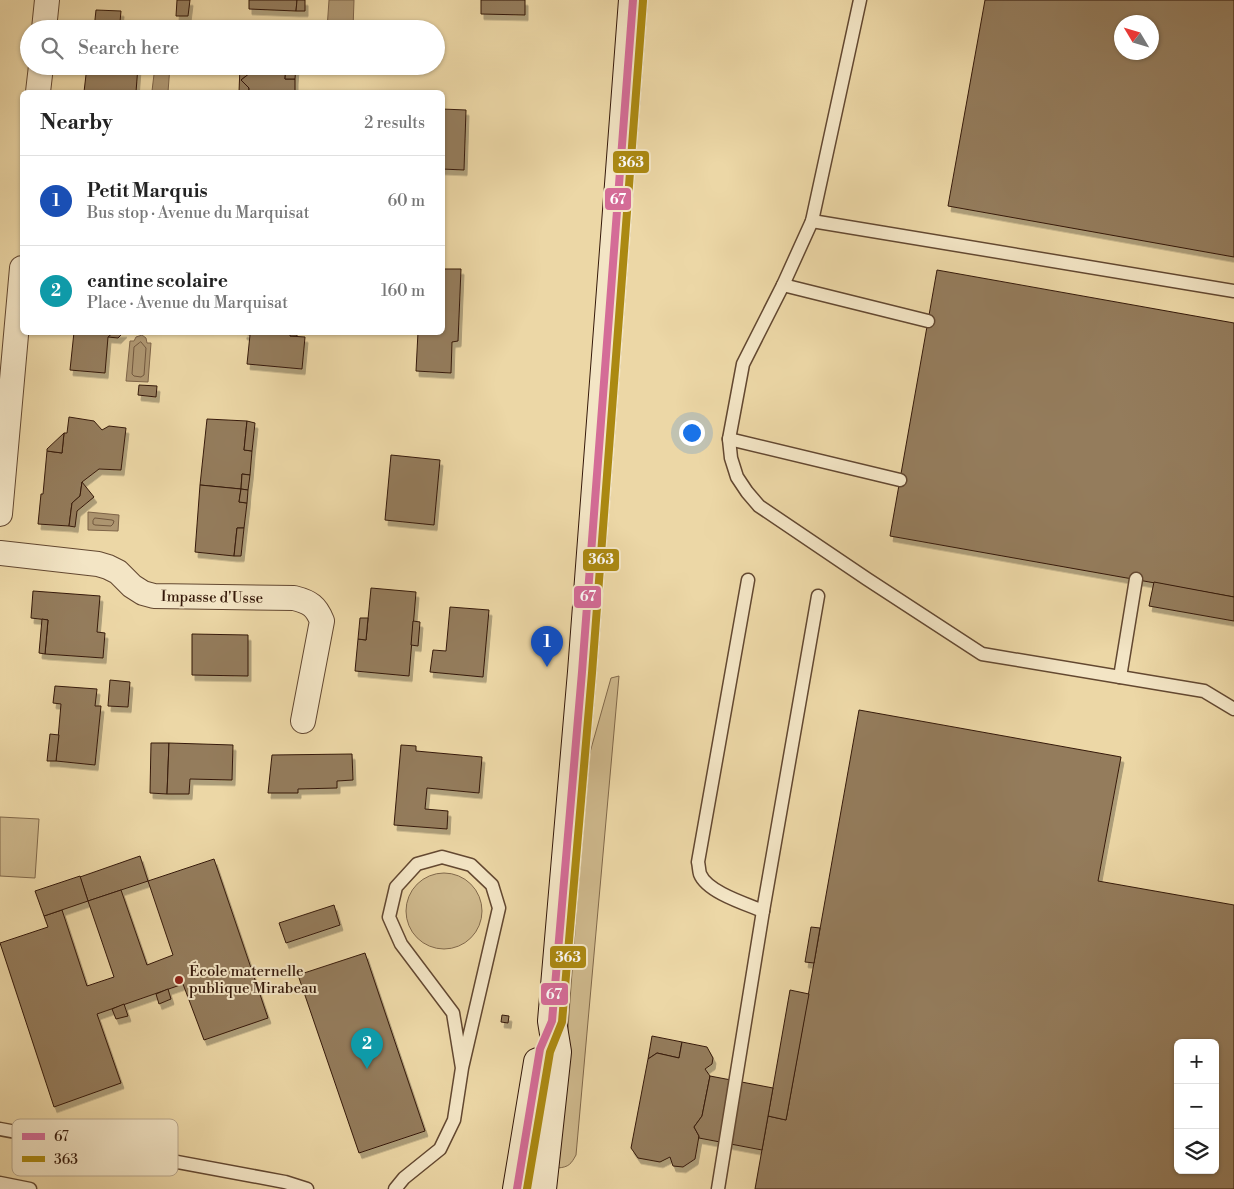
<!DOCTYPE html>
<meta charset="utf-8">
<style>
body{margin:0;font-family:"Libre Bodoni",serif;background:#f6f6f6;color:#222}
.controls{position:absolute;right:15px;bottom:15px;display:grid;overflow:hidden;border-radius:8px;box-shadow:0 1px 4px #0004}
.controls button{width:45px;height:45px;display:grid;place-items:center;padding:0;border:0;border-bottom:1px solid #e0e0e0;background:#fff;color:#222;font:25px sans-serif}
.compass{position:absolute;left:1114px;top:15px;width:45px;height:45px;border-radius:50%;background:#fff;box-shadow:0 1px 4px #0004;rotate:308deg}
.you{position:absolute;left:691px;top:432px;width:18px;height:18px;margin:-12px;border:4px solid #fff;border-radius:50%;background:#1a73e8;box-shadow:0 0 0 8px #1a73e833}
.badge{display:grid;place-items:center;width:32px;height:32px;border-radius:50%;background:#7c3aed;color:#fff;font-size:16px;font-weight:700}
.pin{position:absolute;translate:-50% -41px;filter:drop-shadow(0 1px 2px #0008)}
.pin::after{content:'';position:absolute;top:26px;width:18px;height:15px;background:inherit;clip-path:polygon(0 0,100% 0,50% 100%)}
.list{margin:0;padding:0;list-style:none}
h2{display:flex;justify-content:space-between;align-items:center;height:65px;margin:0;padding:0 20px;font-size:21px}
h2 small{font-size:16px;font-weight:400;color:#767676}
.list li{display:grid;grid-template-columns:32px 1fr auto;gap:15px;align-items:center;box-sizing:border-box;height:90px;padding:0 20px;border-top:1px solid #e0e0e0}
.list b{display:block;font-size:19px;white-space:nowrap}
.list p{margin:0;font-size:16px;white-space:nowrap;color:#767676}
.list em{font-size:16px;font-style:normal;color:#767676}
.icon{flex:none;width:28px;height:28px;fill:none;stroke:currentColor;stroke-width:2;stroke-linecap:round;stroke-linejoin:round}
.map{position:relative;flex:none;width:1234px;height:1189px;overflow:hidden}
.search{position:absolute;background:#fff;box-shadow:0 1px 4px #0004;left:20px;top:20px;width:425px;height:55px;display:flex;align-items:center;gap:12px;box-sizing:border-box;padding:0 18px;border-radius:28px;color:#767676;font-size:19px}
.panel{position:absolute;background:#fff;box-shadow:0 1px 4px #0004;left:20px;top:90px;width:425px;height:245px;border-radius:8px}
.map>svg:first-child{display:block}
</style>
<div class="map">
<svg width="1234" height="1189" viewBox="0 0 1234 1189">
<defs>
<filter id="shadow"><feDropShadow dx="3" dy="5.5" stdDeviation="0" flood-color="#0004"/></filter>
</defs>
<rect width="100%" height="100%" fill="#ecd7a6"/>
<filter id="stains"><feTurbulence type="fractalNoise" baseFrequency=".004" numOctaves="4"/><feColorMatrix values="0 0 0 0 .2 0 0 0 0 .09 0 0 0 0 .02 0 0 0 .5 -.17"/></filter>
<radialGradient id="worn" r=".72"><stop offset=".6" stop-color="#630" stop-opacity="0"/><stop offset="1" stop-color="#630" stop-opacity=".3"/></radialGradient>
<g fill="#cdb78b" stroke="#81684a">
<path d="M619,676l-43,479c-5,9 -7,12 -18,13l29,-405 24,-85z"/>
<polygon points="0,817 39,819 35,878 0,876"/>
<circle cx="444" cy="911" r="38"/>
</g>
<g fill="#ae9671" stroke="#7e6448">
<polygon points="329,0 354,0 353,29 327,29"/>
<polygon points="155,66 170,66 168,92 152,91"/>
<polygon points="142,335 146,338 147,343 151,343 148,382 126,381 130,341 134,341 136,337"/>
<polygon points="88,512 119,515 118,531 88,530"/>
</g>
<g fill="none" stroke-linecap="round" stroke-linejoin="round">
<g stroke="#72583e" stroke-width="1">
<polygon points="141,342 146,348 144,375 141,377 134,376 132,374 134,347 139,343"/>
<polygon points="95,518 112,520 114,521 113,524 111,526 95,525 93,524 93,521"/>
</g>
</g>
<g fill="#947c5b" stroke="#35190a" fill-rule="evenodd" filter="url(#shadow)">
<polygon points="177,0 190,0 188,16 176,16"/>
<polygon points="249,0 297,0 296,11 249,9"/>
<polygon points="297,0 305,0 305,11 296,11"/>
<polygon points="481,0 525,0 525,15 481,14"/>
<path d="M985,0h249v257l-286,-51zM1122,22h30v30h-30z"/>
<polygon points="96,10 121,11 120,22 142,24 142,29 94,29"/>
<polygon points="87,66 138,66 136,92 84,92"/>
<polygon points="240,66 250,66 250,73 241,80 249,88 249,92 239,92"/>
<polygon points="250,66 286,66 285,79 295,79 295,92 249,92 249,88 241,80 250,73"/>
<polygon points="286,66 296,66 295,79 285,79"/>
<polygon points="442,109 466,110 464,170 442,169"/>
<polygon points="442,269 461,269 458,341 452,342 451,373 416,371 418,332 442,332"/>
<polygon points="937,270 1234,323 1234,597 890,536"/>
<polygon points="74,332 114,332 108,337 105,373 70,370"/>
<polygon points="114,332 124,332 118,338 108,337"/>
<polygon points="244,332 291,332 290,336 305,337 302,369 247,364 250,335 244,334"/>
<polygon points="291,332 297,332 297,336 290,336"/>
<polygon points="139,385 157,386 156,397 138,395"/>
<polygon points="69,417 94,421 102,430 109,426 126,428 121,470 99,469 82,482 80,496 72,503 69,526 38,524 41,494 43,494 47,451 62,453 64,433 67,433"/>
<polygon points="207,419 247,421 244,450 252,451 250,475 242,474 241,489 200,485"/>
<polygon points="247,421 255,423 252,451 244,450"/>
<polygon points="64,433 62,453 47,451 47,449"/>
<polygon points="391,455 440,460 434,525 385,520"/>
<polygon points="242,474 250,475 248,490 241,489"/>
<polygon points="82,482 94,497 77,511 75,527 69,526 72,503 80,496"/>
<polygon points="200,485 241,489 239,502 247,503 244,528 237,528 234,556 195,552"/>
<polygon points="241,489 248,490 247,503 239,502"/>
<polygon points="237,528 244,528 241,556 234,556"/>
<polygon points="1154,582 1234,597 1234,621 1149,606"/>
<polygon points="371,588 416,592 409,676 355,671 358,639 366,640"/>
<polygon points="33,591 100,596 97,632 105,633 103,658 45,654 48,620 31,618"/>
<polygon points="450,607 489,610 483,677 430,672 433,650 446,651"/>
<polygon points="360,618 368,618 366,640 358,639"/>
<polygon points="42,619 48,620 45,654 39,653"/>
<polygon points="413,621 420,622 418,646 411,645"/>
<polygon points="192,634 248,635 248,676 192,675"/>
<polygon points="110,680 130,682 128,707 108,706"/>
<polygon points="55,686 97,689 95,706 101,706 95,765 56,761 61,704 53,703"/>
<path d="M859,710l262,47 -23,124 136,24v284h-479l13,-73 18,4zM1178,1043h37v127h-37z"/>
<polygon points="50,734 59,735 56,761 47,761"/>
<polygon points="151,743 169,743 167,794 150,793"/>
<polygon points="169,743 233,745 232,780 190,779 189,794 167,794"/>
<polygon points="401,745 416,746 416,751 482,757 479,793 427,788 425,809 448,811 447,829 394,825"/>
<polygon points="352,754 353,780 337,781 337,788 298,789 298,793 268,793 272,755"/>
<polygon points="140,856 148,881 88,901 80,877"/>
<polygon points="214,859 268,1018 204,1040 183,984 97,1014 121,1083 54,1107 0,943 48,927 44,916 62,910 87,986 114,977 88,901 121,890 147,965 173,955 148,881"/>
<polygon points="80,876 88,901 44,916 35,891"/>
<polygon points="334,905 340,925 286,943 279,923"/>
<polygon points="811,927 820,928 814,963 805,962"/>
<polygon points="365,953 425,1131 359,1153 298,975"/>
<polygon points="168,989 171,999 159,1004 156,994"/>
<polygon points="790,990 809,994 786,1120 768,1116"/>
<polygon points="124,1004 128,1016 116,1019 112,1009"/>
<polygon points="502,1015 509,1016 508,1023 501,1022"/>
<polygon points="652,1036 682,1042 679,1058 657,1053 648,1059"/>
<polygon points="682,1042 707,1047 713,1058 712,1064 705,1069 710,1076 702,1116 694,1127 699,1136 695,1159 683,1167 673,1166 670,1157 660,1162 638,1158 631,1148 648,1059 657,1053 679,1058"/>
<polygon points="710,1076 773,1088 762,1150 699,1138 699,1136 694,1127 702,1116"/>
</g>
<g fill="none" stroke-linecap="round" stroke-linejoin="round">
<defs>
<g id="service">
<polyline points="860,0 812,221 783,285 743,364 729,439 731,458 737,477 747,492 759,506 867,579 982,654 1204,691 1234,709"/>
<polyline points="812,221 1234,291"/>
<polyline points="783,285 928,321"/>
<polyline points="729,439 900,480"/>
<path d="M748,580l-50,282c1,4 1,9 2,12 7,18 46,30 63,37"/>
<polyline points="1120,677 1136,579"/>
<polyline points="0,1129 285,1182 307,1189"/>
<polyline points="0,1183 30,1189"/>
<polyline points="395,1189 404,1178 440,1149 454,1120 462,1068 499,908 492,885 471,865 442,857 417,864 396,887 389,917 401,944 453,1013 462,1068"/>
<polyline points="718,1189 763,911 818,596"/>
</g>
<g id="minor">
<polyline points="44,29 47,0"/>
<polyline points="38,92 41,66"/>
<polyline points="0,514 22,268"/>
<path d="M0,553l98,11 10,3 10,5 14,14 11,7 11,3 140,2c16,4 22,8 28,23l-19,100"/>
</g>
<g id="secondary">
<polyline points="517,1189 538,1062"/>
<polyline points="542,1189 557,1052 552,1021 582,672 633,0"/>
</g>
</defs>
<use href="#service" stroke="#634831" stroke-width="15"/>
<use href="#minor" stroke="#634831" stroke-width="26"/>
<use href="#secondary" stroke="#35190a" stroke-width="30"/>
<use href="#service" stroke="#f3e5c5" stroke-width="12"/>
<use href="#minor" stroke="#f3e5c5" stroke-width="24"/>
<use href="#secondary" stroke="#f3e5c5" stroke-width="28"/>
<defs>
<polyline id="bus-1" points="517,1189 540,1049 552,1021 582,672 633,0"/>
<polyline id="bus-2" points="527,1189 550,1052 562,1022 592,673 643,1"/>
</defs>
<use href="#bus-1" stroke="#f3e5c5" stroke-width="11"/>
<use href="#bus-2" stroke="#f3e5c5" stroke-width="11"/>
<use href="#bus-1" stroke="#d46c97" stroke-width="8"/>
<use href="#bus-2" stroke="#ab8912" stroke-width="8"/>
</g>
<circle fill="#8f2418" stroke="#f3e5c5" stroke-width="2" cx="179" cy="980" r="5"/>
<g text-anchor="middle" stroke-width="4" stroke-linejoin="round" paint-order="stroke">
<g font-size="15" fill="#35190a" stroke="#f3e5c5">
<text transform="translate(212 597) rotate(1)" y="5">Impasse d'Usse</text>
</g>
<g font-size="15" fill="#35190a" stroke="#f3e5c5" text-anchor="start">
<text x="189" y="976">École maternelle<tspan x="189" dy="17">publique Mirabeau</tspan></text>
</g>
</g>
<rect x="12" y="1119" width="166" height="57" rx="8" fill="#f3e5c5" stroke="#baa88d" stroke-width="1"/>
<rect x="22" y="1133" width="23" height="7" fill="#d46c97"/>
<rect x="22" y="1156" width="23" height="6" fill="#ab8912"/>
<g font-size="14" fill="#35190a">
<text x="54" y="1141">67</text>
<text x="54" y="1164">363</text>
</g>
<g stroke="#f3e5c5" stroke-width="2">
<rect x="612" y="150" width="38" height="24" rx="5" fill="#ab8912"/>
<rect x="604" y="187" width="28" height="24" rx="5" fill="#d46c97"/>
<rect x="582" y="548" width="38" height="24" rx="5" fill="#ab8912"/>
<rect x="573" y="585" width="29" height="24" rx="5" fill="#d46c97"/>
<rect x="549" y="945" width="38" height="24" rx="5" fill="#ab8912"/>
<rect x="540" y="982" width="29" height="24" rx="5" fill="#d46c97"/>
</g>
<g font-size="14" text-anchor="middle" font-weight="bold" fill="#fff">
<text x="631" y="167">363</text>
<text x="618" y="204">67</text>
<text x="601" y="564">363</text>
<text x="588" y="601">67</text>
<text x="568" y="962">363</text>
<text x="554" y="999">67</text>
</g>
<rect width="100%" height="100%" filter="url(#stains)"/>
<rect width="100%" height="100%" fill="url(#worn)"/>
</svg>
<div class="controls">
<button>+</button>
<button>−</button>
<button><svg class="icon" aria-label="layers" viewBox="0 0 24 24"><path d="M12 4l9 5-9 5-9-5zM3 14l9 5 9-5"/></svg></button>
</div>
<svg class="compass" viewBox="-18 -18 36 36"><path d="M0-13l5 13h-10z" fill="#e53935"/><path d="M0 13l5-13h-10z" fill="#767676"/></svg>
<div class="you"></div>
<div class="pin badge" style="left:547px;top:667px;background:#1a4fb4">1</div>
<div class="pin badge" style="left:367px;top:1069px;background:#0f9aa8">2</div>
<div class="search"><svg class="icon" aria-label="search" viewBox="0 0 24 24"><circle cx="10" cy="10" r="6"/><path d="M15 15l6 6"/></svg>Search here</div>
<section class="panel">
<h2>Nearby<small>2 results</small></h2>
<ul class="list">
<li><span class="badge" style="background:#1a4fb4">1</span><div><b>Petit Marquis</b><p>Bus stop · Avenue du Marquisat</p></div><em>60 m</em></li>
<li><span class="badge" style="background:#0f9aa8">2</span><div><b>cantine scolaire</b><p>Place · Avenue du Marquisat</p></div><em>160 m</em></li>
</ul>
</section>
</div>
